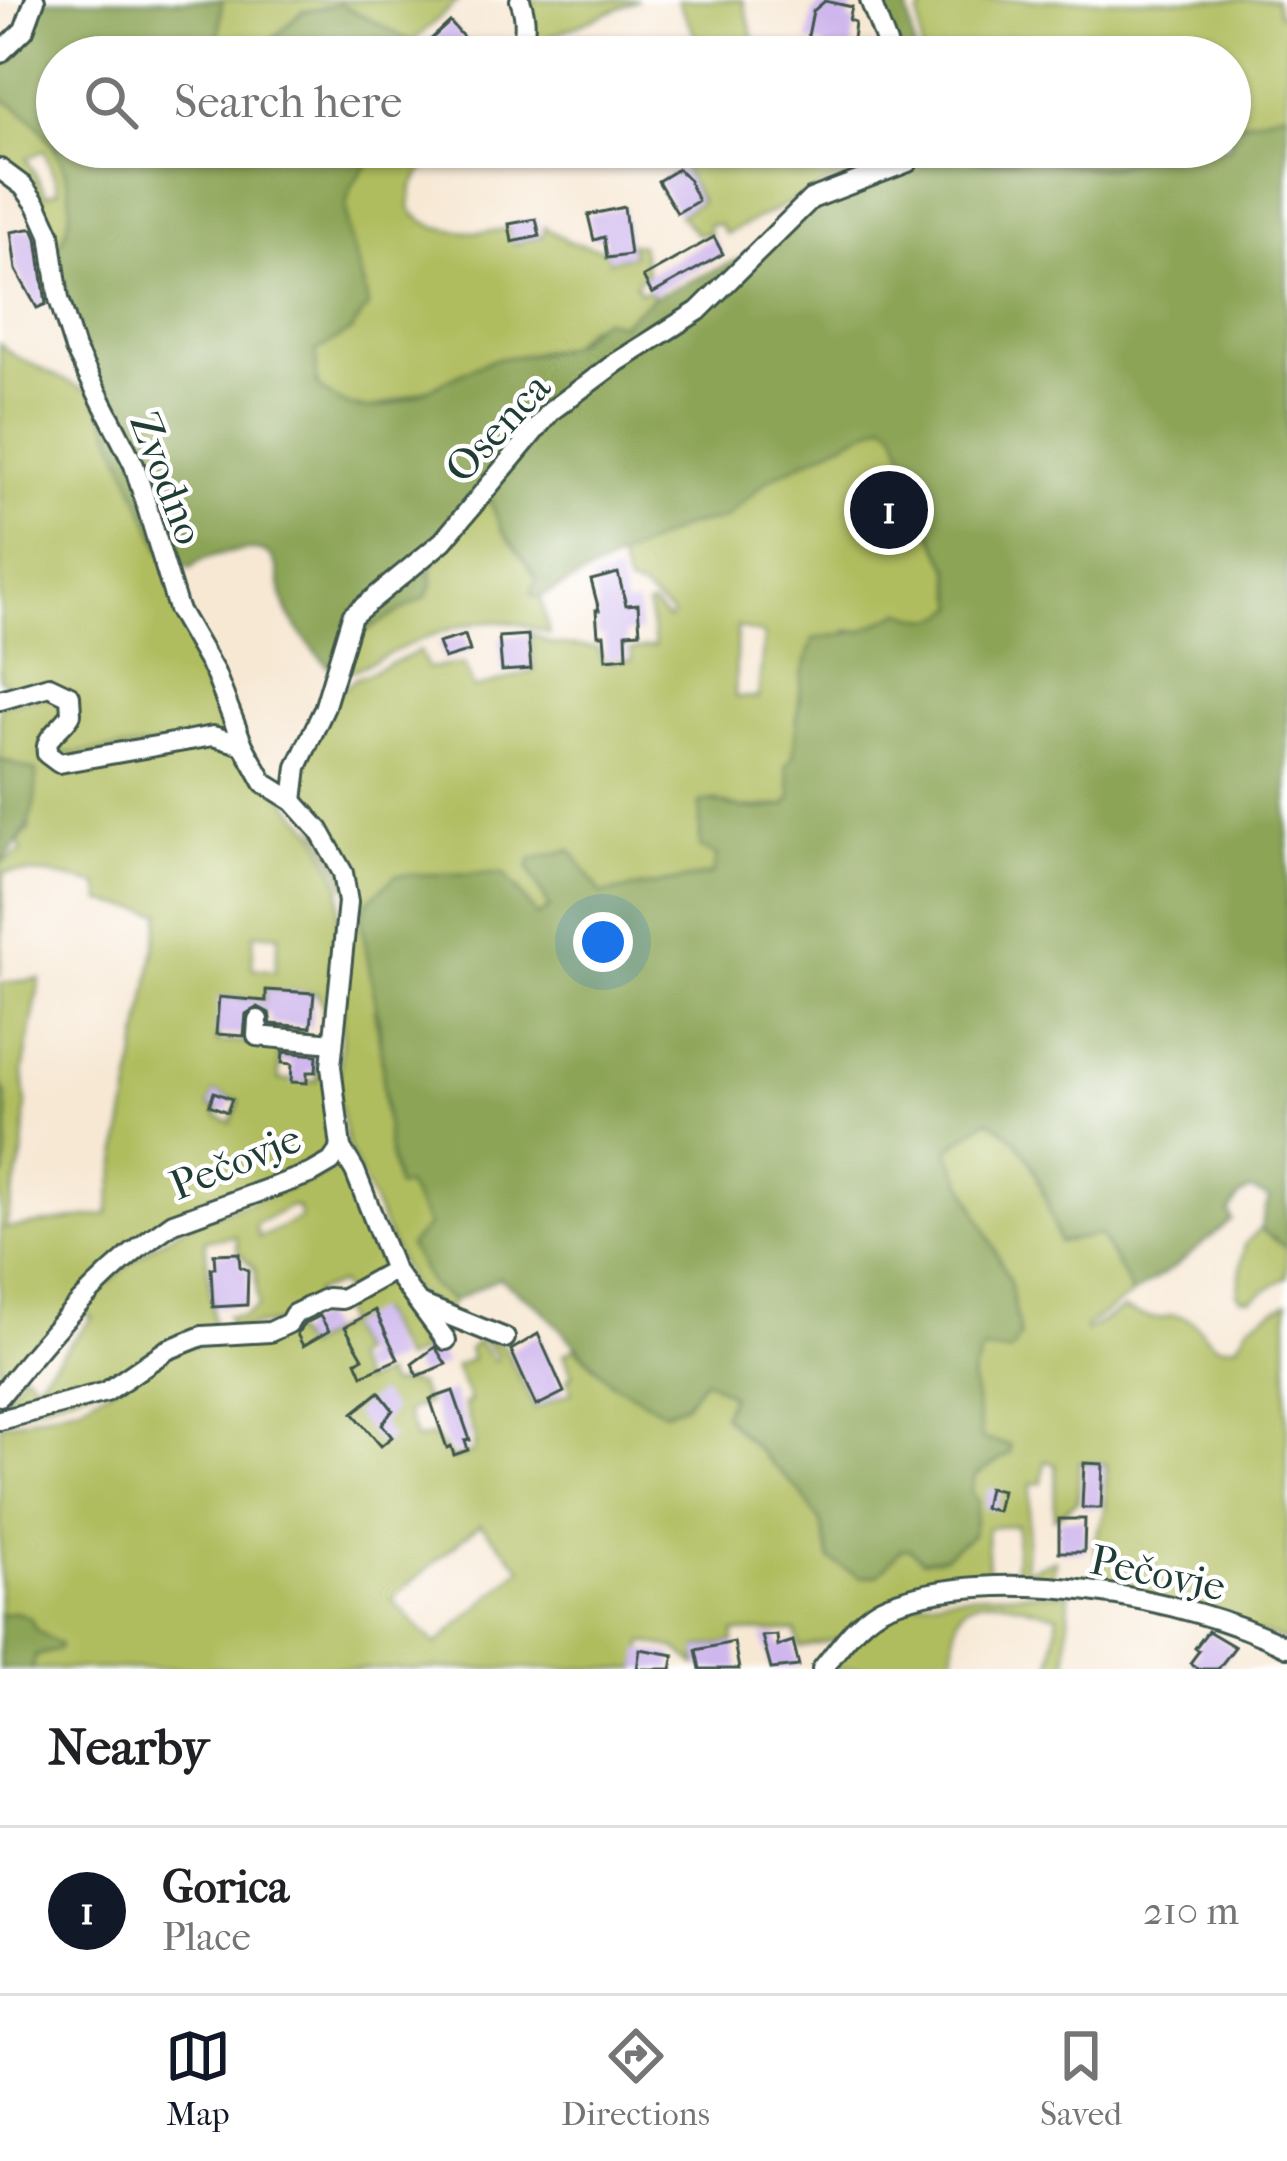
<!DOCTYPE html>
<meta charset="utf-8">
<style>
body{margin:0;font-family:"IM FELL French Canon",serif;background:#f6f6f6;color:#202124}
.you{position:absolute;left:603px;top:942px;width:42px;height:42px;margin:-30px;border:9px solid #fff;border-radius:50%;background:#1a73e8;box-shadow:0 0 0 18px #1a73e833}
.badge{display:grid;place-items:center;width:78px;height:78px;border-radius:50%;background:#111827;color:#fff;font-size:39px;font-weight:700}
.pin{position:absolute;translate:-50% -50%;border:6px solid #fff;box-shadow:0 3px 12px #0006}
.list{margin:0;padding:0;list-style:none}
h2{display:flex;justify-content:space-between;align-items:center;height:156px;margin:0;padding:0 48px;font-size:51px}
h2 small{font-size:39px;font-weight:400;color:#757577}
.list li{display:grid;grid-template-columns:78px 1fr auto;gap:36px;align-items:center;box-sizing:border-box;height:168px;padding:0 48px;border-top:3px solid #e0e0e0}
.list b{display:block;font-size:45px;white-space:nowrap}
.list p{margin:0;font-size:39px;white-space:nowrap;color:#757577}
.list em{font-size:39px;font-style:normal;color:#757577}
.icon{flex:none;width:66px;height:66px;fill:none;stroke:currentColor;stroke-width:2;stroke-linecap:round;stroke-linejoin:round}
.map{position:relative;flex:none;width:1287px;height:1669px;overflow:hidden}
.search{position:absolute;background:#fff;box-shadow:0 3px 9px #0004;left:36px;right:36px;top:36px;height:132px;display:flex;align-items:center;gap:30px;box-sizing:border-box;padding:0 42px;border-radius:66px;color:#757577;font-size:45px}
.sheet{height:324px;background:#fff}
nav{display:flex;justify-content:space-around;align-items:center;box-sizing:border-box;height:168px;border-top:3px solid #e0e0e0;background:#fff;font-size:33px;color:#757577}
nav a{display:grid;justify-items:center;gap:6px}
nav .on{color:#111827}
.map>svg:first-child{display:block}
</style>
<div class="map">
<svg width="1287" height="1669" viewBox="0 0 1287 1669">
<rect width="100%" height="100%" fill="#fff"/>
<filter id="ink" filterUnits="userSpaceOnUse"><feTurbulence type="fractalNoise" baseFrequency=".00833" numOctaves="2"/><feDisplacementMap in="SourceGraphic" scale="24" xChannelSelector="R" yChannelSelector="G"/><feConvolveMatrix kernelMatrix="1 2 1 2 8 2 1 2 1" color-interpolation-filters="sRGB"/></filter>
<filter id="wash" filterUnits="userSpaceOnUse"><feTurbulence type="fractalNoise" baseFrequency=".004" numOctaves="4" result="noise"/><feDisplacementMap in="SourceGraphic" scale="48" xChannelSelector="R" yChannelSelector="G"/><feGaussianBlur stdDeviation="2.7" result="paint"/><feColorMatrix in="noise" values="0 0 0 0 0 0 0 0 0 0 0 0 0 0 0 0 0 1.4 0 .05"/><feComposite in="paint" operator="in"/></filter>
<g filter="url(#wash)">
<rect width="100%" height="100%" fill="#f7e8d4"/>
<g fill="#b0bd5f" stroke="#687d4a" stroke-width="3" fill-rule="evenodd">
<polygon points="222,0 459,0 412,42 341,4 302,12 262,49 234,54 219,37"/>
<polygon points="525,0 638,0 528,46"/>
<polygon points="677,0 743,0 759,57 706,57"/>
<polygon points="930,0 1275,0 1279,14 1287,14 1287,111 1230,126 1230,57 922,57 919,15"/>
<path d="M0,98c54,22 94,103 55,153l-55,-89zM44,150l15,40 -13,5 -19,-36z"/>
<path d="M387,147h51l-26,40 -2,21c16,27 74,27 100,20l4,16 29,-8 1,-9 25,15 36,8 5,11 23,-6 -3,-11 11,1 6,28 -11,10 3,9 8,-2 7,7 -34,27 -31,2 -22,21 -77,14 -46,23 -76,26 -34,-7 -17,-19 -1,-34 35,-19 14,-44 -17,-52 -2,-37 14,-29z"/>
<polygon points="672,147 713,147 725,166 777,147 911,147 906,155 830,183 726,234 719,224 708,225 710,234 697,234 679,215 701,202"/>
<path d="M921,147h225l-6,11c-43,15 -65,5 -107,1 -25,-3 -44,5 -69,-3l-3,-8 -28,4z"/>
<polygon points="0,344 13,355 91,393 115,435 237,740 56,754 52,743 74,696 14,688 0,680"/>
<path d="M885,422l10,7 15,41 4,28 36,72 7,36c-19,19 -31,14 -55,6l-41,19h-15l-44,43 -10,122 -6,9 -45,3 -27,-8 3,56 -4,18 -111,20 -73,-25 21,40 -13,7 -20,-29 -143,124 8,46 2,51 14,79 8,-2 22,40 4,62 21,14 -7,12 -34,-24 -64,-143 -10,-48 12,-207 -42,-83 -7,-24 2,-22 34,-67 18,-16 65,-28 8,17 36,-4 10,25 60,-18 -3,-38 20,11 47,4 5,15 29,-3 -1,-10 24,-4 -7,-40 5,-1 15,15 5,-5 -30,-25 -15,-5 -9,-27 67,-32 38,-8 45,-39zM737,627l27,8 -6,63 -23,-1z"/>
<path d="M487,494l15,36 35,49 12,55c-69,-33 -131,8 -195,36h-12l3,-28 87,-57 -1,-18z"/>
<path d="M59,694l9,16 -26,46 174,-16 21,7 79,86 25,52 -12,144 -6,5v-29l-6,-12 -50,-2 -4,27 -15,-1v-18l-26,-2 -5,45 62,1v37l38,1 3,-31 5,2 11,90 -14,22 -161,60 -152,151 -9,-5v-191l5,-5 1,-80 -6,-12v-99l40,-4 -17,93 3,33 -3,46 -18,78 103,-15 53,-301 -59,-11 -3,-17 -50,-11 -45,-2 -4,106v-114l22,-13 -4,-9 12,-14 -16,-65 -14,-3v-56zM254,933l25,2 -4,36 -23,-3zM214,1092l26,9 -9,22 -15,-8 2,-5 -9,-4z"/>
<path d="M987,1120c48,21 57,77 72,122l40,-7 28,46 4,14 -46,32 2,4 36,-22c12,4 27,11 39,9 3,0 6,-3 9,-3 39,1 28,40 67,29l12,-21 37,-20v338l-183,-53 -10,-46 11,-31 1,-47 -27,-2 -1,39 -24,17 2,-54 -11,-3 -3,21 -11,2 -6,87 30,-11 -3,22 -37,-3 2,-54 -30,3 1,52 -16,3 -1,-11 -9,12 -46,11 -72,43 -44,9 -5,-16 -61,1 -1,10 -35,6 -2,17 -19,-16 -33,-7 -7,27h-605l3,-13 23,-6 -23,-21 -4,-10 -15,-7 -16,3v-190l80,-20 102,-58 108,-18 14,19 41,-25 -7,-18 54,-27 47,66 -36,16 -26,-49 -31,19 12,24 -7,4 11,25 22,-8 6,10 16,-3 12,3 9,18 -21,9 10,28 17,-5 20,25 20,-8 2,-13 -11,-34 6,-4 -15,-35 17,-7 -3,-9 8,-8 18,19 3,-5 -20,-21 26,11 31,63 37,-17 -5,-13 5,-4 -8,-21 11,-6 36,34 54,30 20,-8 20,-25 27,17 -9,20 79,78 19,29 9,37 64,-4 8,-7 71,-15 5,-32 -7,-10 4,-16 35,-23v-8l-28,-6 -10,-62 10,-27 28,2v-70l-63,-132zM480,1524l42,44 -86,77 -45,-46z"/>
<path d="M342,1164l9,6 32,99 -38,25 -5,-11 -25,9 -2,10 -26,19 -56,8 -4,-13h16l15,-10 -3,-37 -17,-17 -2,-16 -31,4 9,90 -93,48 -121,39v-13l24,-32 12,11 56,-65 -13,-9c39,-34 74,-70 122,-90 46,-19 98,-28 141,-55zM291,1206l7,1 3,11 -42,20 -4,-13z"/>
<polygon points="1260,1229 1287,1248 1287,1277 1251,1299 1241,1298 1237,1293 1245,1244"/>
<path d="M1069,1593l-2,76h-16l7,-54c-26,-5 -84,-31 -99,1 -6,13 -4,33 -6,48l8,5h-130c16,-19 31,-41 52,-54 40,-26 138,-21 186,-22z"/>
</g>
<g fill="#8ca456" stroke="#567045" stroke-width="3">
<path d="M43,0h179l-3,37 16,17 27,-5 40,-37 39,-8 71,38v9l-9,6h-346v90h330c-71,57 -31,87 -19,159l-17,25 -35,20 1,33c54,59 119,-7 176,-24 23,-6 53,-4 74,-13 13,-6 22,-21 36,-28l18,5 33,-27 93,-41 55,-46 108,-44 54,-10 22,7 43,-5 62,10 22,-1 27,-9 6,-11h84v-21l57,-15v1137l-27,-19 9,-31 -18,-8 -11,6 -11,16 3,8 -55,45 -46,30 -4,-14 -27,-46 -41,7c-15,-45 -24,-101 -72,-122l-39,30 62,132 10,55 -9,15 -29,-2 -10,27 10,62 28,6v8l-35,23 -4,16 7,10 -5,32 -28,22 -22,5 -13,-12h-8l-24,26 -18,2 -30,-17 -9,-37 -19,-29 -79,-79 8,-20 -26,-16 -20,25 -20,8 -54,-30 -71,-75 -41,-29 -46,23 -21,-14 -23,-41 19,-21 -22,-40 -9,2 -9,-42 -9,-122 -18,-103 6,-18 29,-27 107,-2 34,43 13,-8 -21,-40 2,-9 40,-9 31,44 111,-20 4,-18 -17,-9v-44c17,-4 26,3 42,5 15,3 29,0 44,-3l6,-9 -6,-30 7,-9 9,-83 11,-35 48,-8 41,-19c24,8 36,13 55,-6l-7,-37 -36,-71 -4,-28 -15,-40 -10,-8 -116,57 -45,40 -39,7 -147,72 -7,-4 6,-16 -35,-48 -15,-36 -69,72 8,7 5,-6 1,18 -6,12 -81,45 -16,25c-15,-16 -29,-33 -40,-52 -18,-34 3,-75 -56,-63 -17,3 -30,5 -43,16l-14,-8 -10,2 -79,-187 -32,-124c38,-50 -1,-131 -55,-153v-40l32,-26z"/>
<polygon points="877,0 906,0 916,57 897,57"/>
<path d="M0,760l36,11c3,41 -10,63 -36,93z"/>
<path d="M0,1082c13,27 7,64 5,92l-5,5z"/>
<polygon points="16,1612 31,1619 35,1629 60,1645 58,1650 35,1656 32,1669 0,1669 0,1615"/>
</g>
<g id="blocks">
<g fill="#cfb7ed">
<polygon points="825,1 852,7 849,20 855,22 851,57 825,52 826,46 807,41 813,11"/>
<polygon points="450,22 465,39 443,57 429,41"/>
<polygon points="678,169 688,179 698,201 677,213 658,181"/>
<polygon points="624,207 630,255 607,258 604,237 594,240 588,215"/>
<polygon points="536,219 540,236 512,242 509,224"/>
<polygon points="28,229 33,229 37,238 46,304 37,308 16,270 11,232"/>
<polygon points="714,237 723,254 652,294 643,277"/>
<polygon points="618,573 626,605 638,604 640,632 626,633 627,657 606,659 604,635 598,635 596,610 599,610 591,580"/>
<polygon points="465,635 470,651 444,659 438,643"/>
<polygon points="528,635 531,669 502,671 499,637"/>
<polygon points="266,990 314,993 311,1027 271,1024 269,1013 258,1007 246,1014 244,1036 216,1034 219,997 266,1001"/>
<polygon points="283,1052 317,1055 316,1072 307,1072 307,1083 291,1082 292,1064 282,1063"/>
<polygon points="214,1092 232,1099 227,1112 209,1105"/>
<polygon points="239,1253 240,1267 248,1270 247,1305 213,1307 211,1268 215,1268 214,1254"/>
<polygon points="375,1310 398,1359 362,1375 356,1361 363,1358 345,1327"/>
<polygon points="320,1316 329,1331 303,1346 297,1334 304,1324"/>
<polygon points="538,1334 564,1392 536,1406 511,1350"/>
<polygon points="435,1347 446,1364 418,1376 412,1364"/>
<polygon points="453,1391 470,1440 465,1441 468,1450 454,1455 451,1446 447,1448 430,1399"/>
<polygon points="379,1392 393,1410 382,1424 392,1437 381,1446 353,1413"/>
<polygon points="1084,1463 1103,1464 1101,1508 1082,1508"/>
<polygon points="988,1488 1002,1491 997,1511 984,1508"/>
<polygon points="1059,1519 1085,1519 1084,1552 1059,1552"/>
<polygon points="1208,1631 1235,1647 1218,1669 1198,1669 1190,1663 1199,1651 1195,1648"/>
<polygon points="777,1635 778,1646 793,1641 799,1666 771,1669 762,1636"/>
<polygon points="734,1642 739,1669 700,1669 696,1650"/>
<polygon points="640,1649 674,1655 671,1669 637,1669"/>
</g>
</g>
</g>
<g filter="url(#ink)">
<use href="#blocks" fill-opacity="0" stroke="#3f574c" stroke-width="3"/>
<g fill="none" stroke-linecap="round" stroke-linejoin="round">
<defs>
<g id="minor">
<polyline points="870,0 892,57"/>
<polyline points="0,53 24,30 35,0"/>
<path d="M518,57c7,-20 10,-36 2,-57"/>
<path d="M0,169l23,17 14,19 13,29 9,65 16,50 59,116 44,144 37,64 28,72 21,38 29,18 26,29 24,43 5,29 -17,164 10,82 -10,14 -19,11 -139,50c-70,47 -121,108 -173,173"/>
<path d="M0,700l49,-14 21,10 1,18c-9,16 -27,21 -24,40l12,9 154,-27 30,9"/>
<polyline points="293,801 297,767 324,709 352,616 443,541 551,411 617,362 698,311 811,199 908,162 916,147"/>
<polyline points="258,1020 257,1036 333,1043"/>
<polyline points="341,1148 355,1171 394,1270 446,1340"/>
<polyline points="423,1305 505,1338"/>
<polyline points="0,1420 106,1392 167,1350 202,1336 270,1332 289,1323 294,1314 327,1298 342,1299 394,1270"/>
<path d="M822,1669c18,-22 38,-53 66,-64 109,-42 297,-9 399,42"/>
</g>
</defs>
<use href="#minor" stroke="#3f574c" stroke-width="24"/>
<use href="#minor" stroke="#fff" stroke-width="18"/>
</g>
</g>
<g text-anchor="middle" stroke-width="9" stroke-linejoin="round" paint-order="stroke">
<g font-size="42" fill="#1f3d34" stroke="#fff">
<text transform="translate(497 427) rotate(-47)" y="15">Osenca</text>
<text transform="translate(168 478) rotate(69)" y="15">Zvodno</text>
<text transform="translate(235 1161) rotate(-22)" y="15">Pečovje</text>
<text transform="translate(1158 1572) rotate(12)" y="15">Pečovje</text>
</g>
</g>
</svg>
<div class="you"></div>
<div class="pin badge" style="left:889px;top:510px">1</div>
<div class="search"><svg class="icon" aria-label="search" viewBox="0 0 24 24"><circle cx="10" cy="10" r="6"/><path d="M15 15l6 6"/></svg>Search here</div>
</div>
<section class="sheet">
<h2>Nearby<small></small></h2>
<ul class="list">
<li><span class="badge">1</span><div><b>Gorica</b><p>Place</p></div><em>210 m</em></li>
</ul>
</section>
<nav>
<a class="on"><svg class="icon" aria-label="map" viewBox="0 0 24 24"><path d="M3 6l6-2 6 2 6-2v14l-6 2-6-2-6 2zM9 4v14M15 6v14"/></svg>Map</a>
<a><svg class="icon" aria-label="directions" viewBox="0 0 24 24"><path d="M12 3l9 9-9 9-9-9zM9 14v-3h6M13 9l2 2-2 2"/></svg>Directions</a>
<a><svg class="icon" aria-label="saved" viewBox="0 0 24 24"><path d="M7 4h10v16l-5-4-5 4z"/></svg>Saved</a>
</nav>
